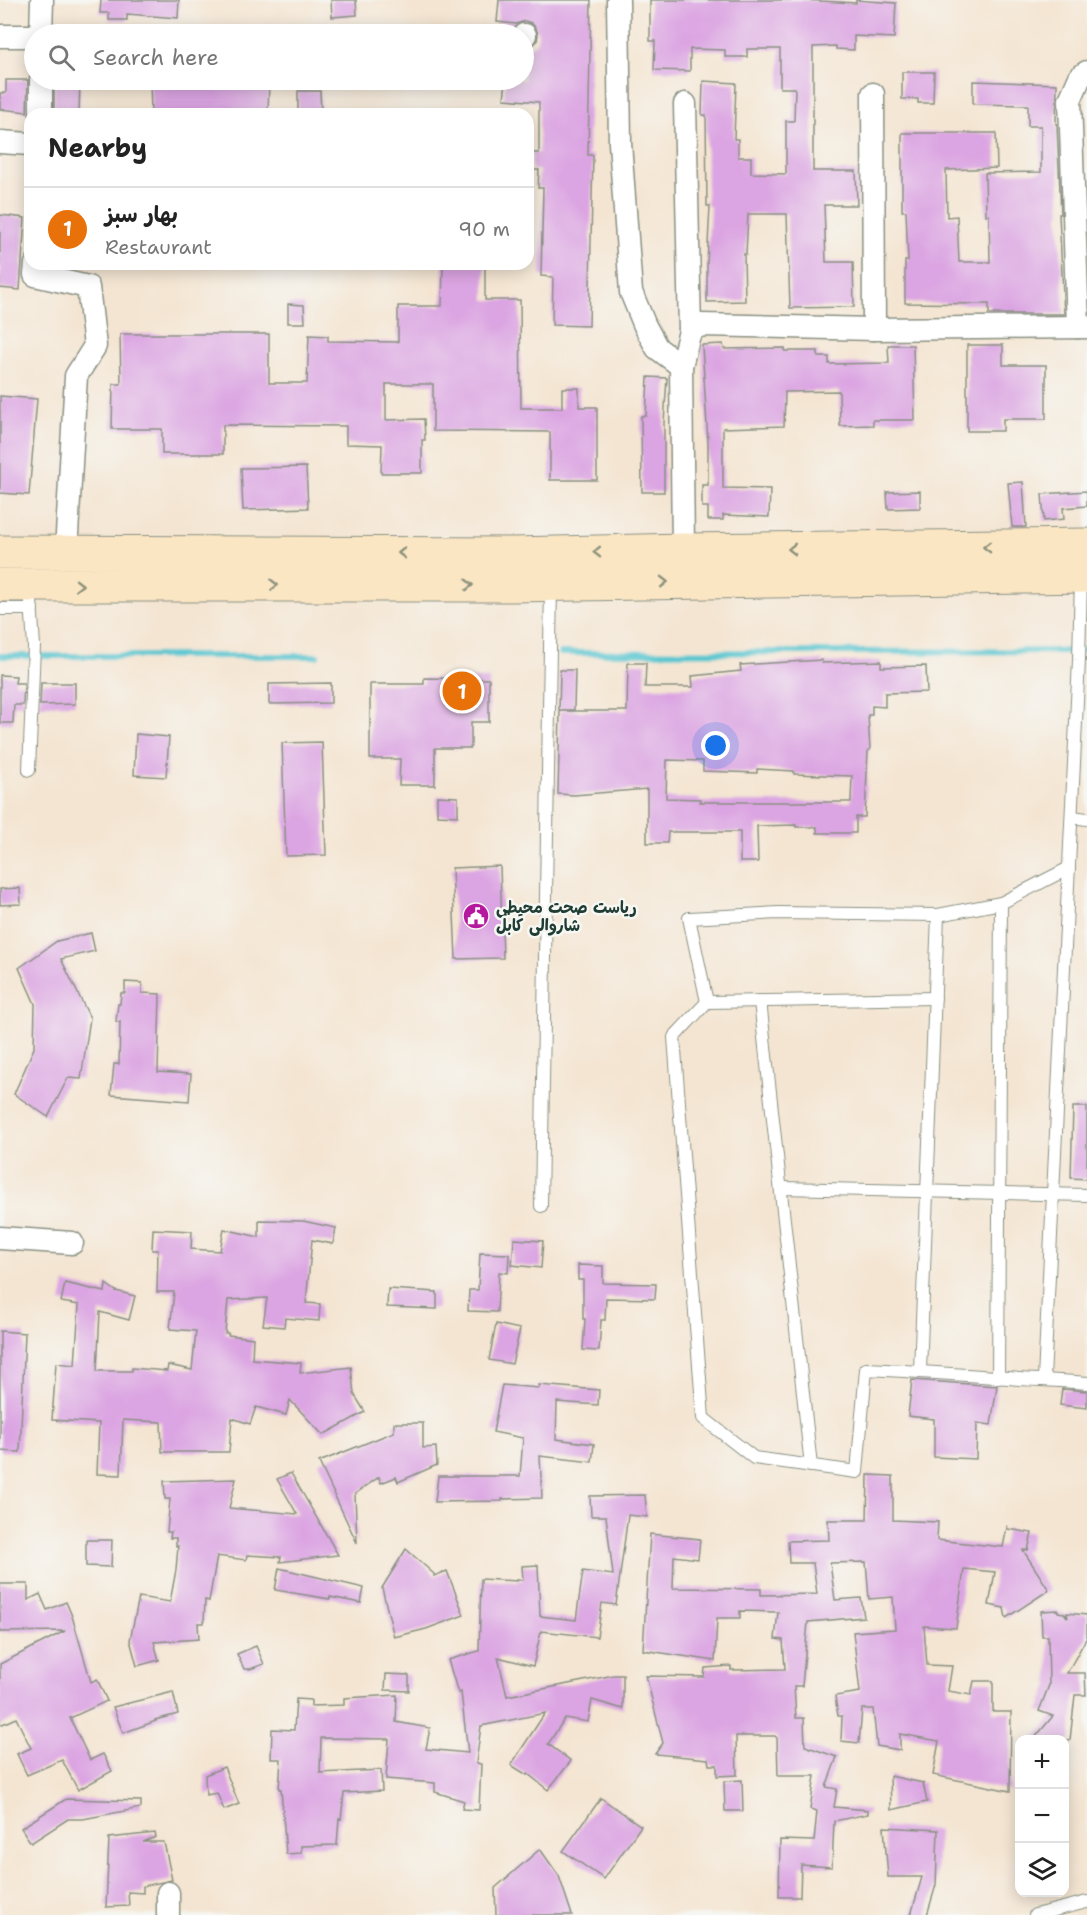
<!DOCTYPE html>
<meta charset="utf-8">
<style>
body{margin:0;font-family:"Shantell Sans","Playpen Sans Arabic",sans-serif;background:#f2f2f2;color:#222}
.controls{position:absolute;right:18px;bottom:18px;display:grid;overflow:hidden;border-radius:12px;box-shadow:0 3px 15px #0003}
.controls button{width:54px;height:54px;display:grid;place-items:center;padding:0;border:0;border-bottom:2px solid #e0e0e0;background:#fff;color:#222;font:30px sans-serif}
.you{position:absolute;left:716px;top:746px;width:21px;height:21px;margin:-15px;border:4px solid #fff;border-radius:50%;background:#1a73e8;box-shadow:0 0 0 9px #1a73e833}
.badge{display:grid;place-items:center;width:39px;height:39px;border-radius:50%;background:#b5179e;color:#fff;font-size:20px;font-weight:700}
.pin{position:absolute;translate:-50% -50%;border:3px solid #fff;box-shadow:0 2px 6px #0006}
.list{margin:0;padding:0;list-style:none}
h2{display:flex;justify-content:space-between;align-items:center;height:78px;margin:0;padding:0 24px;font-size:26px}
h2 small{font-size:20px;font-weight:400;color:#767676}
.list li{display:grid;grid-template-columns:39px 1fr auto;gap:18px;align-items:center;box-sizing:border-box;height:84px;padding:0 24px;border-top:2px solid #e0e0e0}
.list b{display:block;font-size:22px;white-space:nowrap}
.list p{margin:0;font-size:20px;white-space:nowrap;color:#767676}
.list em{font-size:20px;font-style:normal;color:#767676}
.icon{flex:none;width:33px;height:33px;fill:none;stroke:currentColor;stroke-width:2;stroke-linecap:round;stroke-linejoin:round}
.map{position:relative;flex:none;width:1087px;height:1915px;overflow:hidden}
.search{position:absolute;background:#fff;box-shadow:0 3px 15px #0003;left:24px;top:24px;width:510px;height:66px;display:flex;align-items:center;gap:15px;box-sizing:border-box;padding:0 21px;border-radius:33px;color:#767676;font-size:22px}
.panel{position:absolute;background:#fff;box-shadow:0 3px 15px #0003;left:24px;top:108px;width:510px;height:162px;border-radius:18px}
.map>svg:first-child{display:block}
</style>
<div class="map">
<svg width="1087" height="1915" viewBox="0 0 1087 1915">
<rect width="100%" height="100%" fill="#f6f6f2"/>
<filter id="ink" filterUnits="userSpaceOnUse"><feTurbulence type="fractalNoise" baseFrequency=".0167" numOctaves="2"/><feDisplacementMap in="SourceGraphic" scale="12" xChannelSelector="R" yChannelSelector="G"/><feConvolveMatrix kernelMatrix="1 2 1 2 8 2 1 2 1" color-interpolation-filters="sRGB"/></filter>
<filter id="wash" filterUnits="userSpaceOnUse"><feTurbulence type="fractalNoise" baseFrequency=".008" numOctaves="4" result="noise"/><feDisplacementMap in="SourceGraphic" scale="24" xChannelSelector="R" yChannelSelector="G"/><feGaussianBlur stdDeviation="1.35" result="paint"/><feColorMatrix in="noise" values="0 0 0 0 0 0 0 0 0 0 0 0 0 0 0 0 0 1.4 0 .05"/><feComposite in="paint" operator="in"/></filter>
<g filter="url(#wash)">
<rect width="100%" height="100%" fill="#f4e5d2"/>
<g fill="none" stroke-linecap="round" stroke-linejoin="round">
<g stroke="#59c6d0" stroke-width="6">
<polyline points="561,653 1087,651"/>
<polyline points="0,656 317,656"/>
</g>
</g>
<g id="blocks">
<g fill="#dba4e2" fill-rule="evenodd">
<polygon points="101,0 179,0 178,18 127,14 127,20 109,20 109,13 100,13"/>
<polygon points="331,0 356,0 357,15 332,17"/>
<polygon points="499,0 591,0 588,155 593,155 589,326 552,325 553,277 541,276 543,188 538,188 539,170 532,170 532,153 539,153 539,102 504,99 506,80 524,80 524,48 532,46 537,41 538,34 536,28 531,23 525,21 516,24 497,22"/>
<polygon points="650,0 802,0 856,3 856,0 896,3 894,38 854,36 854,50 836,49 836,46 813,47 813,171 856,171 857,205 824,205 826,262 853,262 854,307 790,308 787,214 748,214 746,254 744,254 745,301 707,302 707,264 710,206 707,206 706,115 702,115 703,81 736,83 734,139 738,139 738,157 751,157 751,173 786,174 786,121 794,121 795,88 780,88 780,49 747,49 747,57 725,57 725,50 690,49 690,71 654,70 655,41 650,41"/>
<polygon points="902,72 934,72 933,103 918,103 918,99 902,99"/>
<polygon points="6,80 28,80 27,112 0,109 0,93 6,93"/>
<polygon points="54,80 80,80 79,114 54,114"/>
<polygon points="150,80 269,80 268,114 151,114"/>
<polygon points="973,81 1057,84 1056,124 1057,124 1061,214 1059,214 1064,314 989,314 989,304 905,303 905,261 908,261 906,211 902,211 902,133 996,133 997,168 946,170 947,217 957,216 959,262 990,262 989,215 986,215 985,173 1041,172 1041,126 1028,126 1028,105 973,104"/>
<polygon points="298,91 320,91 321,113 298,113"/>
<polygon points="0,215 25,218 20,290 0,288"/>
<polygon points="443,264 485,264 485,300 520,300 521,408 562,408 562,388 579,388 579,407 597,407 597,480 550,480 550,432 433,431 433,384 386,384 386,420 424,419 425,440 422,440 422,473 381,473 382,445 346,444 346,426 223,425 223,454 162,454 162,429 112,429 113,384 121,384 120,334 269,334 269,383 307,383 309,335 328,336 328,341 398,342 398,306 442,306"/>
<polygon points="288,304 304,305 305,323 288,323"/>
<polygon points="723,344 724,349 785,348 785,351 818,351 818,357 829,357 829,364 889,363 888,345 913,345 915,420 873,420 873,425 840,426 839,391 785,392 784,426 723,428 723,488 770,489 769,517 723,515 723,520 708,520 708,507 702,507 702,485 708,485 708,443 702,345"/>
<polygon points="967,345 1003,345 1003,365 1046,365 1046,419 1003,419 1003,431 967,431"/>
<polygon points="648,377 667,378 664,422 664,492 642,492 641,416 646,416"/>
<polygon points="0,396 37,399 29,495 0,493"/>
<polygon points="306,467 308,508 243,510 241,468"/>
<polygon points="1023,482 1026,527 1012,527 1008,483"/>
<polygon points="920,491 920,508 888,509 887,492"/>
<polygon points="1087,491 1087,506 1063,508 1064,519 1044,521 1042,494"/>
<path d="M822,660v3l59,-2v6l45,-1 1,26 -42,1v14l-13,-1v9h-4l2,35h-2l-3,67h-9v16h-39v-6h-21v-2l-39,1 1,36h-18v-30h-72l-1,11h-20v-54l-73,6 -16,-1 2,-83h67l1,-48h18l-1,24h48l-1,-11 49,-5 -1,-6zM667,760l36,1v10l54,2v-4l37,2v3l58,2 -1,26h-151v-3l-34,-1z"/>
<polygon points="560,670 575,670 574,710 559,710"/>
<polygon points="0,675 16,676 15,683 24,683 23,705 14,705 13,723 0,723"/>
<polygon points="424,678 489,679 489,722 471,722 471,748 435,748 435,785 399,785 400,759 370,759 370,684 424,684"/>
<polygon points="41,683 75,683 75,704 40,705"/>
<polygon points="331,683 331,703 269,704 269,684"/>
<polygon points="136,734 169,737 166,777 134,775"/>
<polygon points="322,742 326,855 286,856 282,743"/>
<polygon points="437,796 458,797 458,816 437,815"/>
<polygon points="500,866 503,958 456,959 452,868"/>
<polygon points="20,888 21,904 0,905 0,889"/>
<polygon points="91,933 95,951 61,959 90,1018 81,1079 68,1078 48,1117 14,1094 34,1048 35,1004 19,968 57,941"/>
<polygon points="125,982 142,983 142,993 160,994 158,1072 191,1074 189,1101 111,1095 114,1064 119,1064 120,1022 116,1022 118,1004 120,1004 121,993 125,993"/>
<polygon points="1073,1107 1087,1107 1087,1179 1071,1178"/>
<polygon points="259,1220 303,1221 336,1228 333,1244 312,1240 306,1303 320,1304 319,1321 285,1318 284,1327 263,1325 267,1298 228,1300 225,1333 228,1333 228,1335 253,1338 252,1359 301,1363 300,1373 351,1367 354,1394 365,1412 323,1435 290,1400 286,1415 256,1407 250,1424 232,1418 229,1452 162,1452 161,1422 123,1420 121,1475 97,1474 99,1423 52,1420 56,1363 75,1365 79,1305 61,1302 65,1283 105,1292 106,1284 116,1291 135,1296 129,1320 100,1312 97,1371 132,1371 132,1368 167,1371 168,1365 192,1370 196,1331 170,1329 174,1292 157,1292 158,1250 152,1250 153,1229 192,1231 191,1249 220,1251 224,1229 259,1237"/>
<polygon points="514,1239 543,1241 541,1268 512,1265"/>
<polygon points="480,1253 509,1254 508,1273 499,1272 497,1312 468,1311 469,1290 478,1290"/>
<polygon points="578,1265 603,1266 603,1283 656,1284 655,1299 606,1298 605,1320 601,1320 599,1351 583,1350 585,1319 583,1319 583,1280 578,1280"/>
<polygon points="388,1289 437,1292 437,1309 387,1307"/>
<polygon points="496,1324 520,1329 512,1364 489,1360"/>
<polygon points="0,1331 25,1333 20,1452 0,1451"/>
<polygon points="912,1380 997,1386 991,1425 977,1423 976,1459 934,1457 934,1419 908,1416"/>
<polygon points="502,1385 539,1388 539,1385 599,1390 598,1405 557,1402 556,1439 594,1444 592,1462 540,1456 542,1498 502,1499 502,1501 435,1502 438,1476 520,1476 523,1438 493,1432"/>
<polygon points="1062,1389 1087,1391 1087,1408 1060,1405"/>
<polygon points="394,1423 423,1423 423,1448 436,1447 437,1465 398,1482 396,1477 381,1483 379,1477 355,1494 357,1543 319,1462 394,1432"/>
<polygon points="291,1473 338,1555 280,1562 281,1557 247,1555 246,1560 217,1556 209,1601 205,1600 204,1623 198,1623 199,1639 154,1642 159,1660 137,1666 130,1640 139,1597 170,1602 176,1570 178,1546 176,1546 176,1538 170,1538 171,1532 167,1532 170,1499 165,1499 164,1481 236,1479 229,1508 297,1514 277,1479"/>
<polygon points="868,1475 893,1476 893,1520 938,1522 937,1540 1003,1547 1007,1527 1008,1529 1032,1533 1028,1550 1023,1550 1049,1590 1006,1618 1004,1608 989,1605 995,1572 964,1569 956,1628 924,1626 927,1665 952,1666 948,1691 971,1695 974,1681 993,1681 993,1712 1011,1712 1010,1791 933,1775 939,1741 900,1734 900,1750 877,1746 873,1709 862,1709 859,1743 841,1741 842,1716 838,1716 835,1696 860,1692 853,1632 895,1629 893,1597 869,1599 866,1562 830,1563 835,1600 861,1598 864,1617 808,1622 802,1686 794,1686 796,1718 804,1718 805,1746 837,1757 826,1787 837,1789 834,1807 868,1810 868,1814 834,1821 832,1867 801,1865 800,1897 779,1897 780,1840 814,1841 817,1811 810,1809 815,1776 778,1776 777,1738 775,1736 736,1736 737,1775 717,1776 717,1765 709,1765 708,1759 655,1754 663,1743 646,1676 704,1677 705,1668 731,1666 731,1670 785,1669 783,1640 775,1639 778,1612 740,1611 740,1618 717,1618 715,1661 643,1650 650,1534 700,1539 698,1559 674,1556 673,1588 761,1589 761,1595 817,1594 813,1563 789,1563 788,1541 829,1540 828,1520 867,1520"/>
<polygon points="645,1495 647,1517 628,1515 616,1605 602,1603 597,1637 541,1631 533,1666 498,1657 507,1696 614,1675 623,1675 623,1709 592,1700 588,1722 565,1718 548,1744 571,1761 548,1790 528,1774 527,1775 511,1765 545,1713 481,1726 476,1763 481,1764 479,1810 462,1809 464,1801 435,1792 435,1783 386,1779 389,1739 321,1738 320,1773 381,1770 382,1791 344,1793 341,1819 339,1818 337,1845 301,1846 301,1853 286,1854 281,1789 279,1789 281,1759 271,1759 272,1729 294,1730 296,1699 311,1700 311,1706 344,1705 344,1698 397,1695 396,1722 430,1728 426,1749 468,1753 461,1692 458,1693 448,1660 479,1651 481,1579 517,1581 517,1580 523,1580 522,1566 538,1565 540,1616 576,1620 583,1571 613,1575 606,1516 591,1516 590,1496"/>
<polygon points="86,1540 112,1540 111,1567 86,1566"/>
<polygon points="406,1549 434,1574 434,1576 447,1571 464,1615 426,1629 394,1637 382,1588"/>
<polygon points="279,1568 364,1588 361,1603 330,1597 330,1599 275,1590"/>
<polygon points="0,1584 28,1584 28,1600 40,1594 47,1610 66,1602 72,1616 91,1682 97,1679 107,1701 70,1718 90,1760 103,1754 112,1771 78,1790 62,1760 27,1775 17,1754 31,1748 16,1718 0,1725 0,1664 65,1631 0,1632"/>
<polygon points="1058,1610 1058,1612 1064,1613 1068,1618 1067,1613 1087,1615 1087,1637 1067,1673 1085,1673 1086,1695 1075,1695 1070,1740 1033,1740 1053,1716 1039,1711 1049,1685 1048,1636 1042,1636 1041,1611"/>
<polygon points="256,1646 264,1664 250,1669 244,1669 237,1654"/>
<polygon points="386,1674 409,1675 409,1691 385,1690"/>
<polygon points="173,1692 178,1714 155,1720 156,1721 123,1733 113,1707"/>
<polygon points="224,1767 239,1804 224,1810 217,1793 206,1795 205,1775"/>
<polygon points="890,1776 923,1783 927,1802 891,1810"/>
<polygon points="742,1780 743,1811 725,1811 724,1781"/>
<polygon points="601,1798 641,1826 604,1879 563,1851"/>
<polygon points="66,1799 141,1801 141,1808 83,1819 68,1819 31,1843 21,1828"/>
<polygon points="884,1827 938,1830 936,1885 927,1915 911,1915 922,1877 888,1877"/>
<polygon points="155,1833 156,1837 143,1842 164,1842 172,1880 143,1886 143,1893 128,1892 129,1906 106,1907 109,1838"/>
<polygon points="540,1849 559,1876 572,1915 496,1915 495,1888"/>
</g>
</g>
</g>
<g filter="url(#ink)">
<use href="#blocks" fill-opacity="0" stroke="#8a9183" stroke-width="1.5"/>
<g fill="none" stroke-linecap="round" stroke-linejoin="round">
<defs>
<g id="service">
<polyline points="0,609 32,609"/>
<polyline points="29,770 34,646 30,586"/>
<polyline points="1072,817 1087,819"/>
<polyline points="935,998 707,1002 689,918 778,913 938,915 1001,903 1069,868"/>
<polyline points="760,1001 811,1466"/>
<path d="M707,1002l-33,35 29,381 51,40 103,14 9,-103c43,2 86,5 129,8 31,3 61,3 92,6"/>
<polyline points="781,1188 1087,1195"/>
<polyline points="541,1206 551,585"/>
<polyline points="920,1371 938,915"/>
<polyline points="998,1378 1001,903"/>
<polyline points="1044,1379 1079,660 1081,577"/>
<polyline points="1035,1915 1087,1902"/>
</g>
<g id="minor">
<polyline points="618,0 620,143 631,292 645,326 657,348 681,366 683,550"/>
<polyline points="41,34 42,0"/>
<polyline points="524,35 525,35"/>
<polyline points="0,36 34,36"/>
<polyline points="41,80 41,114"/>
<polyline points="873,94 874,329"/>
<polyline points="685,104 690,331"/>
<polyline points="0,142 30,144"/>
<polyline points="36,264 35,275 88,287 95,346 76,376 66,552"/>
<polyline points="1078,327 1070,100 1080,77 1087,72"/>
<polyline points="681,366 690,331 701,325 874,329 1087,327"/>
<polyline points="0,1238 72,1243"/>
<polyline points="168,1893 168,1915"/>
</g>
<g id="secondary">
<polyline points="0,552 513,554 683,550 1087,545"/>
<polyline points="0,585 513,585 1087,576"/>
</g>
</defs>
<use href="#service" stroke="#8a9183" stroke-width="14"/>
<use href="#minor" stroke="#8a9183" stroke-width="25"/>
<use href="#secondary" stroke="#8a9183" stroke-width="35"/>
<use href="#service" stroke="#fff" stroke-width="12"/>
<use href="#minor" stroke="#fff" stroke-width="22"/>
<use href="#secondary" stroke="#fbe6c4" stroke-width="33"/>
</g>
<defs><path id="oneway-chevron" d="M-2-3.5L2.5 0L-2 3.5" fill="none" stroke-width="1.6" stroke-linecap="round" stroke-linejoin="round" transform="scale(1.5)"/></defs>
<g stroke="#8d927c">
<use href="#oneway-chevron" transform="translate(987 547) rotate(179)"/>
<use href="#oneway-chevron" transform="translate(792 549) rotate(179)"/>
<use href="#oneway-chevron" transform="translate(597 552) rotate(179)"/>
<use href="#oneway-chevron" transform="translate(402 553) rotate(-180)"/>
<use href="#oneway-chevron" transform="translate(664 582) rotate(-1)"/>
<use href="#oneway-chevron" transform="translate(79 585)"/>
<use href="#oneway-chevron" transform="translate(274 585)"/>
<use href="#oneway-chevron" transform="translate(469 585)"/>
</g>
</g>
<defs>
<symbol id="civic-disc" viewBox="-11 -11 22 22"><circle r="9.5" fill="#b5179e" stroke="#f6f6f2"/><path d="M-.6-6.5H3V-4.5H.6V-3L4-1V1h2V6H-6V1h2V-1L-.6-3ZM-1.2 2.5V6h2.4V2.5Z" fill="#fff"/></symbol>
</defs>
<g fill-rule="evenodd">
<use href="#civic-disc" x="461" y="901" width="30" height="30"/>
</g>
<g text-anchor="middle" stroke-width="5" stroke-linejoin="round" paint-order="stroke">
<g font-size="16" font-weight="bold" fill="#1f3d34" stroke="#f6f6f2" text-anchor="start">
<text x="496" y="913">ریاست صحت محیطی<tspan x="496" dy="18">شاروالی کابل</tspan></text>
</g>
</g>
</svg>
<div class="controls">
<button>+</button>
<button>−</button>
<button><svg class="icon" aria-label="layers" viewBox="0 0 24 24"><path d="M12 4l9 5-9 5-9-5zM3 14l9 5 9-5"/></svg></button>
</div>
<div class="you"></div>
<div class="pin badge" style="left:462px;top:691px;background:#e8710a">1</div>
<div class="search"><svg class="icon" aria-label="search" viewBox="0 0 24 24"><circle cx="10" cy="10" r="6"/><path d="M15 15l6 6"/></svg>Search here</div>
<section class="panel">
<h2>Nearby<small></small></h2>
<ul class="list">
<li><span class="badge" style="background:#e8710a">1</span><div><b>بهار سبز</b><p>Restaurant</p></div><em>90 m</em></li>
</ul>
</section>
</div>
